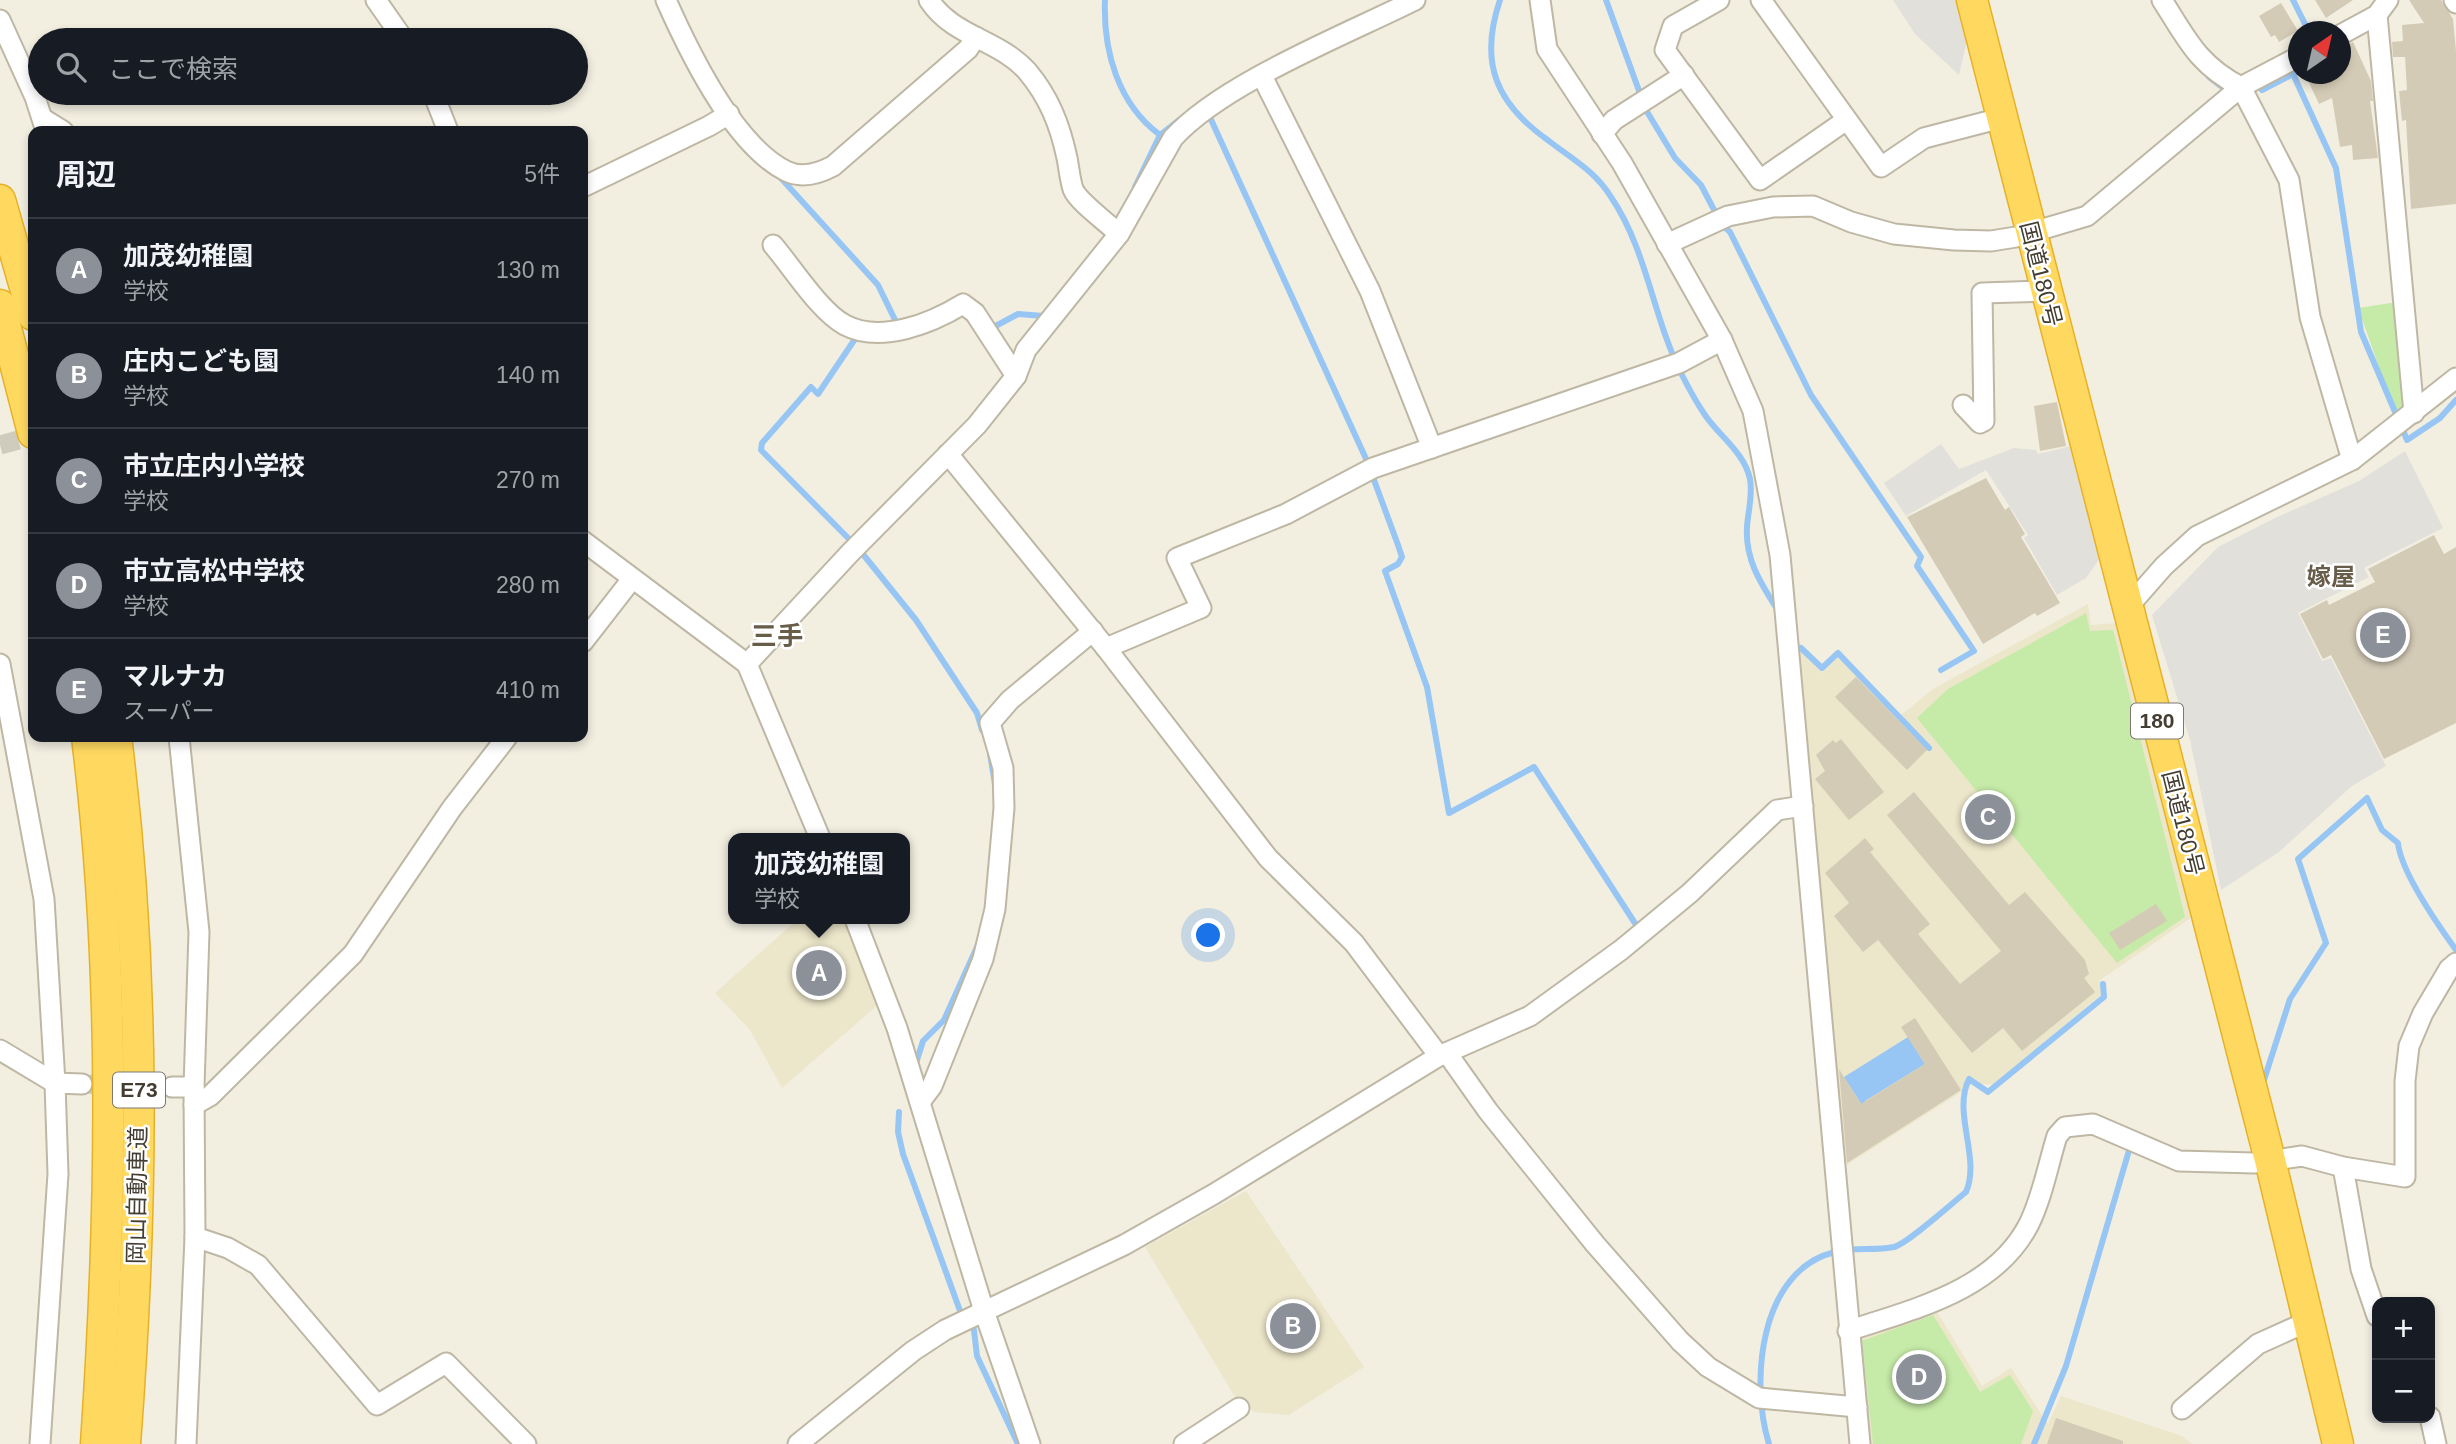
<!DOCTYPE html>
<html lang="ja">
<meta charset="utf-8">
<style>
body{margin:0;font-family:Arial,"Noto Sans JP",sans-serif;background:#20242c;color:#f1f3f6}
.controls{position:absolute;right:21px;bottom:21px;display:grid;overflow:hidden;border-radius:14px;box-shadow:0 4px 10px #0003}
.controls button{width:63px;height:63px;display:grid;place-items:center;padding:0;border:0;border-bottom:2px solid #363941;background:#171b24;color:#f1f3f6;font:35px sans-serif}
.compass{position:absolute;left:2288px;top:21px;width:63px;height:63px;border-radius:50%;background:#171b24;box-shadow:0 4px 10px #0003;rotate:34deg}
.you{position:absolute;left:1209px;top:936px;width:24px;height:24px;margin:-18px;border:5px solid #fff;border-radius:50%;background:#1a73e8;box-shadow:0 0 0 10px #1a73e833}
.badge{display:grid;place-items:center;width:46px;height:46px;border-radius:50%;background:#8c9099;color:#fff;font-size:23px;font-weight:700}
.pin{position:absolute;translate:-50% -50%;border:4px solid #fff;box-shadow:0 2px 7px #0006}
.popup{position:absolute;left:728px;top:833px;width:182px;height:91px;box-sizing:border-box;display:grid;place-content:center;border-radius:14px;background:#171b24;filter:drop-shadow(0 2px 5px #0005);font-size:23px;white-space:nowrap;color:#9ea1a6}
.popup b{font-size:26px;color:#f1f3f6}
.popup::after{content:'';position:absolute;left:50%;top:100%;margin-left:-14px;border:14px solid transparent;border-top-color:#171b24}
.list{margin:0;padding:0;list-style:none}
h2{display:flex;justify-content:space-between;align-items:center;height:91px;margin:0;padding:0 28px;font-size:30px}
h2 small{font-size:23px;font-weight:400;color:#9ea1a6}
.list li{display:grid;grid-template-columns:46px 1fr auto;gap:21px;align-items:center;box-sizing:border-box;height:105px;padding:0 28px;border-top:2px solid #363941}
.list b{display:block;font-size:26px;white-space:nowrap}
.list p{margin:0;font-size:23px;white-space:nowrap;color:#9ea1a6}
.list em{font-size:23px;font-style:normal;color:#9ea1a6}
.icon{flex:none;width:38px;height:38px;fill:none;stroke:currentColor;stroke-width:2;stroke-linecap:round;stroke-linejoin:round}
.map{position:relative;flex:none;width:2456px;height:1444px;overflow:hidden}
.search{position:absolute;background:#171b24;box-shadow:0 4px 10px #0003;left:28px;top:28px;width:560px;height:77px;display:flex;align-items:center;gap:18px;box-sizing:border-box;padding:0 24px;border-radius:38px;color:#9ea1a6;font-size:26px}
.panel{position:absolute;background:#171b24;box-shadow:0 4px 10px #0003;left:28px;top:126px;width:560px;height:616px;border-radius:14px}
.map>svg:first-child{display:block}
</style>
<div class="map">
<svg width="2456" height="1444" viewBox="0 0 2456 1444">
<rect width="100%" height="100%" fill="#f2efe1"/>
<g fill="#ece6ca">
<polygon points="2088,604 2091,625 2117,623 2191,918 2100,980 2102,994 1994,1084 1972,1085 1842,1168 1794,644 1822,673 1842,654 1894,711 1901,715 1933,689"/>
<polygon points="798,919 847,919 880,1003 782,1088 750,1030 715,993"/>
<polygon points="1246,1191 1364,1367 1289,1415 1255,1412 1235,1397 1145,1247"/>
<polygon points="1936,1310 1982,1386 2011,1368 2048,1424 2061,1396 2182,1436 2192,1444 1868,1444 1858,1334"/>
</g>
<g fill="#c6eaa7">
<polygon points="2397,302 2406,401 2396,414 2358,308"/>
<polygon points="2086,613 2090,631 2113,630 2185,917 2117,963 1917,718 1948,689"/>
<polygon points="1933,1315 1980,1392 2010,1375 2033,1411 2021,1444 1873,1444 1862,1341"/>
</g>
<g fill="#e2e0db">
<polygon points="1893,0 1960,0 1969,31 1959,75 1915,34"/>
<polygon points="1941,444 1959,469 2014,448 2036,450 2038,454 2075,445 2102,555 2086,578 2057,595 2024,538 2028,535 1986,470 1906,516 1884,483"/>
<polygon points="2405,451 2443,528 2364,568 2369,577 2298,613 2322,661 2331,658 2386,766 2352,786 2279,852 2221,890 2190,740 2152,615 2218,547 2277,517 2359,481"/>
</g>
<polygon fill="#98c6f4" points="1908,1037 1925,1064 1865,1101 1863,1107 1844,1077"/>
<g fill="none" stroke-linecap="round" stroke-linejoin="round">
<g stroke="#98c6f4" stroke-width="6">
<path d="M1105,0c-2,51 13,104 55,135l19,-15"/>
<path d="M1500,0c-21,62 -5,103 49,141 23,18 46,30 62,56 36,53 42,120 70,176 7,14 15,29 24,42 14,21 39,37 45,64 3,16 -2,32 -3,48 -2,32 13,55 30,82"/>
<polyline points="1606,0 1646,110 1675,158 1701,185 1722,225 1730,232 1811,395 1921,557 1917,566 1974,651 1941,670"/>
<polyline points="2293,0 2309,32"/>
<polyline points="2298,71 2293,74 2336,168 2361,332 2407,440 2440,418 2456,400"/>
<polyline points="2209,77 2227,91"/>
<polyline points="2262,90 2293,74"/>
<polyline points="1208,113 1367,461 1398,545 1402,557 1398,564 1385,571 1427,687 1449,813 1534,767 1640,931"/>
<polyline points="779,176 878,285 899,328"/>
<polyline points="1135,187 1160,135"/>
<polyline points="990,329 1018,314 1044,316 1047,312"/>
<polyline points="850,540 761,450 762,443 811,387 818,394 857,336 861,336"/>
<polyline points="862,553 916,620 977,713 982,730"/>
<polyline points="1801,648 1822,668 1838,653 1929,748"/>
<polyline points="990,754 995,784"/>
<polyline points="917,1060 923,1041 944,1020 977,947"/>
<path d="M2264,1080l26,-81 36,-56 -28,-84 69,-61 15,32 16,13c3,29 40,82 58,107"/>
<polyline points="899,1112 898,1132 903,1154 963,1319"/>
<polyline points="973,1322 977,1356 1017,1442 1021,1444"/>
<path d="M1769,1444c-19,-61 -10,-174 66,-192 19,-5 40,-1 59,-5 14,-4 57,-43 72,-55 15,-34 -14,-79 3,-113l19,13 116,-95 -1,-13"/>
<polyline points="2034,1444 2066,1366 2130,1147"/>
</g>
</g>
<g fill="#d4cbb6">
<polygon points="2315,0 2353,0 2326,18"/>
<polygon points="2409,0 2441,0 2453,19 2456,51 2456,204 2411,209 2406,120 2402,121 2399,91 2407,90 2405,57 2393,57 2392,42 2403,41 2402,25 2424,23"/>
<polygon points="2281,3 2298,31 2279,42 2275,35 2271,37 2259,16"/>
<polygon points="2353,42 2371,81 2373,101 2370,101 2378,158 2353,160 2352,145 2340,147 2332,98 2319,104 2305,74 2341,74 2341,48"/>
<polygon points="2057,402 2066,446 2040,451 2034,406"/>
<polygon points="1986,478 2005,510 2009,507 2025,534 2021,537 2060,603 2037,616 2035,613 1983,644 1907,517"/>
<polygon points="2434,535 2444,554 2456,547 2456,723 2384,759 2331,655 2323,659 2300,614 2327,600 2329,605 2375,582 2368,569"/>
<polygon points="1856,677 1927,750 1907,770 1835,697"/>
<polygon points="1841,739 1884,792 1849,820 1815,779 1825,771 1816,755 1833,740 1836,743"/>
<polygon points="1914,792 2009,905 2025,892 2085,960 2089,974 2084,978 2095,992 2022,1051 2003,1028 1972,1053 1878,940 1863,952 1834,916 1849,903 1825,873 1865,838 1874,849 1870,852 1930,924 1918,934 1960,984 2001,951 1887,815"/>
<polygon points="2156,904 2167,921 2120,950 2109,933"/>
<polygon points="1915,1018 1961,1090 1847,1163 1839,1069 1861,1104 1925,1064 1901,1027"/>
<polygon points="2056,1418 2123,1441 2123,1444 2047,1444"/>
</g>
<g fill="none" stroke-linecap="round" stroke-linejoin="round">
<g stroke="#cfccbe" stroke-width="19" stroke-dasharray="19 10" stroke-linecap="butt">
<polyline points="0,445 33,436"/>
<polyline points="82,1084 172,1087"/>
</g>
<defs>
<g id="minor">
<polyline points="376,0 404,40"/>
<path d="M666,0c23,52 68,145 120,171 16,8 32,3 47,-5l135,-117 8,-12"/>
<path d="M929,0c24,37 69,39 98,71 22,26 33,54 40,87 2,10 3,22 6,31 5,13 35,34 46,45"/>
<polyline points="1540,0 1547,49 1622,163 1722,340 1753,411 1780,555 1860,1444"/>
<polyline points="1719,0 1673,26 1665,50 1760,180 1845,121"/>
<polyline points="1761,0 1881,167 1924,138 2001,118"/>
<polyline points="2454,0 2456,3"/>
<polyline points="2377,15 2414,413"/>
<polyline points="0,20 35,97 46,131"/>
<polyline points="2340,35 2377,15 2388,0"/>
<polyline points="2298,57 2241,87 2289,180 2310,317 2352,460"/>
<polyline points="1262,76 1370,291 1432,448"/>
<polyline points="433,93 448,131"/>
<polyline points="42,118 63,131"/>
<polyline points="1602,134 1614,120 1684,75"/>
<polyline points="583,187 709,126 729,114"/>
<path d="M1667,244l61,-28 45,-9 40,-1 38,16 43,12 60,6 37,1 25,-4 71,-21 154,-129c-43,-22 -54,-48 -79,-87"/>
<path d="M773,245c19,22 47,67 72,80 36,19 87,-2 118,-21l12,9 41,63"/>
<polyline points="1963,405 1980,423 1984,421 1982,293 2046,291"/>
<polyline points="948,454 1106,648 1268,858 1354,943 1439,1056"/>
<polyline points="583,541 747,664 820,838"/>
<polyline points="2128,607 2164,566 2197,536 2352,460 2456,378"/>
<polyline points="583,642 632,579"/>
<polyline points="1106,648 1201,608 1177,558 1286,514 1373,468 1679,363 1722,340"/>
<polyline points="0,664 44,899 55,1083 58,1174 40,1444"/>
<path d="M747,664l103,-111 127,-128 39,-49 10,-26 93,-116 54,-96c50,-55 172,-103 242,-138"/>
<polyline points="179,737 199,932 194,1087 195,1237 186,1444"/>
<polyline points="855,919 897,1028 984,1311 1030,1444"/>
<polyline points="0,1050 55,1083 82,1084"/>
<polyline points="1447,1053 1488,1111 1595,1244 1680,1341 1708,1367 1759,1398 1857,1407"/>
<polyline points="172,1087 194,1087"/>
<polyline points="920,1102 932,1086 983,959 995,909 1004,808 1003,768 990,723 1010,700 1093,631"/>
<polyline points="194,1105 210,1096 353,954 452,808 507,737"/>
<polyline points="2343,1167 2361,1269 2377,1316"/>
<polyline points="195,1237 228,1248 258,1265 377,1405 446,1363 526,1444"/>
<path d="M1848,1331c65,-22 147,-40 181,-107 13,-26 19,-59 28,-88l8,-9 28,-3 86,37 75,2 48,-7 41,11 62,10v-96l4,-35 14,-33 26,-44 7,-6"/>
<polyline points="2182,1409 2258,1344 2309,1321"/>
<polyline points="2430,1417 2436,1444"/>
<polyline points="798,1444 913,1351 945,1330 1124,1245 1214,1194 1439,1056 1530,1016 1621,950 1690,893 1777,810 1803,806"/>
<polyline points="1184,1444 1239,1408"/>
</g>
<g id="highway">
<polyline points="1972,0 2270,1160 2338,1444"/>
<polyline points="0,200 33,315"/>
<polyline points="0,305 33,433"/>
<path d="M87,737c29,235 25,471 9,707"/>
<path d="M116,737c30,235 27,471 9,707"/>
</g>
</defs>
<use href="#minor" stroke="#beb7a4" stroke-width="23"/>
<use href="#highway" stroke="#e6b127" stroke-width="33"/>
<use href="#minor" stroke="#fff" stroke-width="19"/>
<use href="#highway" stroke="#ffd860" stroke-width="30"/>
</g>
<g text-anchor="middle" stroke-width="5" stroke-linejoin="round" paint-order="stroke">
<g fill="#fff" stroke="#7c7870" stroke-width="2">
<rect x="2131" y="703.5" width="52" height="35" rx="5"/>
<rect x="113" y="1072.5" width="52" height="35" rx="5"/>
</g>
<g font-size="21" font-weight="bold" fill="#443e32">
<text x="2157" y="728">180</text>
<text x="139" y="1097">E73</text>
</g>
<g font-size="23" fill="#443e32" stroke="#fff">
<text transform="translate(2041 274) rotate(76)" y="8">国道180号</text>
<text transform="translate(2183 823) rotate(76)" y="8">国道180号</text>
<text transform="translate(137 1195) rotate(-89)" y="8">岡山自動車道</text>
</g>
<g font-size="24" font-weight="bold" fill="#675d49" stroke="#fff">
<text x="2331" y="585">嫁屋</text>
</g>
<g font-size="26" font-weight="bold" fill="#675d49" stroke="#fff">
<text x="777" y="645">三手</text>
</g>
</g>
</svg>
<div class="controls">
<button>+</button>
<button>−</button>
</div>
<svg class="compass" viewBox="-18 -18 36 36"><path d="M0-13l5 13h-10z" fill="#e53935"/><path d="M0 13l5-13h-10z" fill="#9ea1a6"/></svg>
<div class="you"></div>
<div class="pin badge" style="left:819px;top:973px">A</div>
<div class="popup"><b>加茂幼稚園</b>学校</div>
<div class="pin badge" style="left:1293px;top:1326px">B</div>
<div class="pin badge" style="left:1988px;top:817px">C</div>
<div class="pin badge" style="left:1919px;top:1377px">D</div>
<div class="pin badge" style="left:2383px;top:635px">E</div>
<div class="search"><svg class="icon" aria-label="search" viewBox="0 0 24 24"><circle cx="10" cy="10" r="6"/><path d="M15 15l6 6"/></svg>ここで検索</div>
<section class="panel">
<h2>周辺<small>5件</small></h2>
<ul class="list">
<li><span class="badge">A</span><div><b>加茂幼稚園</b><p>学校</p></div><em>130 m</em></li>
<li><span class="badge">B</span><div><b>庄内こども園</b><p>学校</p></div><em>140 m</em></li>
<li><span class="badge">C</span><div><b>市立庄内小学校</b><p>学校</p></div><em>270 m</em></li>
<li><span class="badge">D</span><div><b>市立高松中学校</b><p>学校</p></div><em>280 m</em></li>
<li><span class="badge">E</span><div><b>マルナカ</b><p>スーパー</p></div><em>410 m</em></li>
</ul>
</section>
</div>
